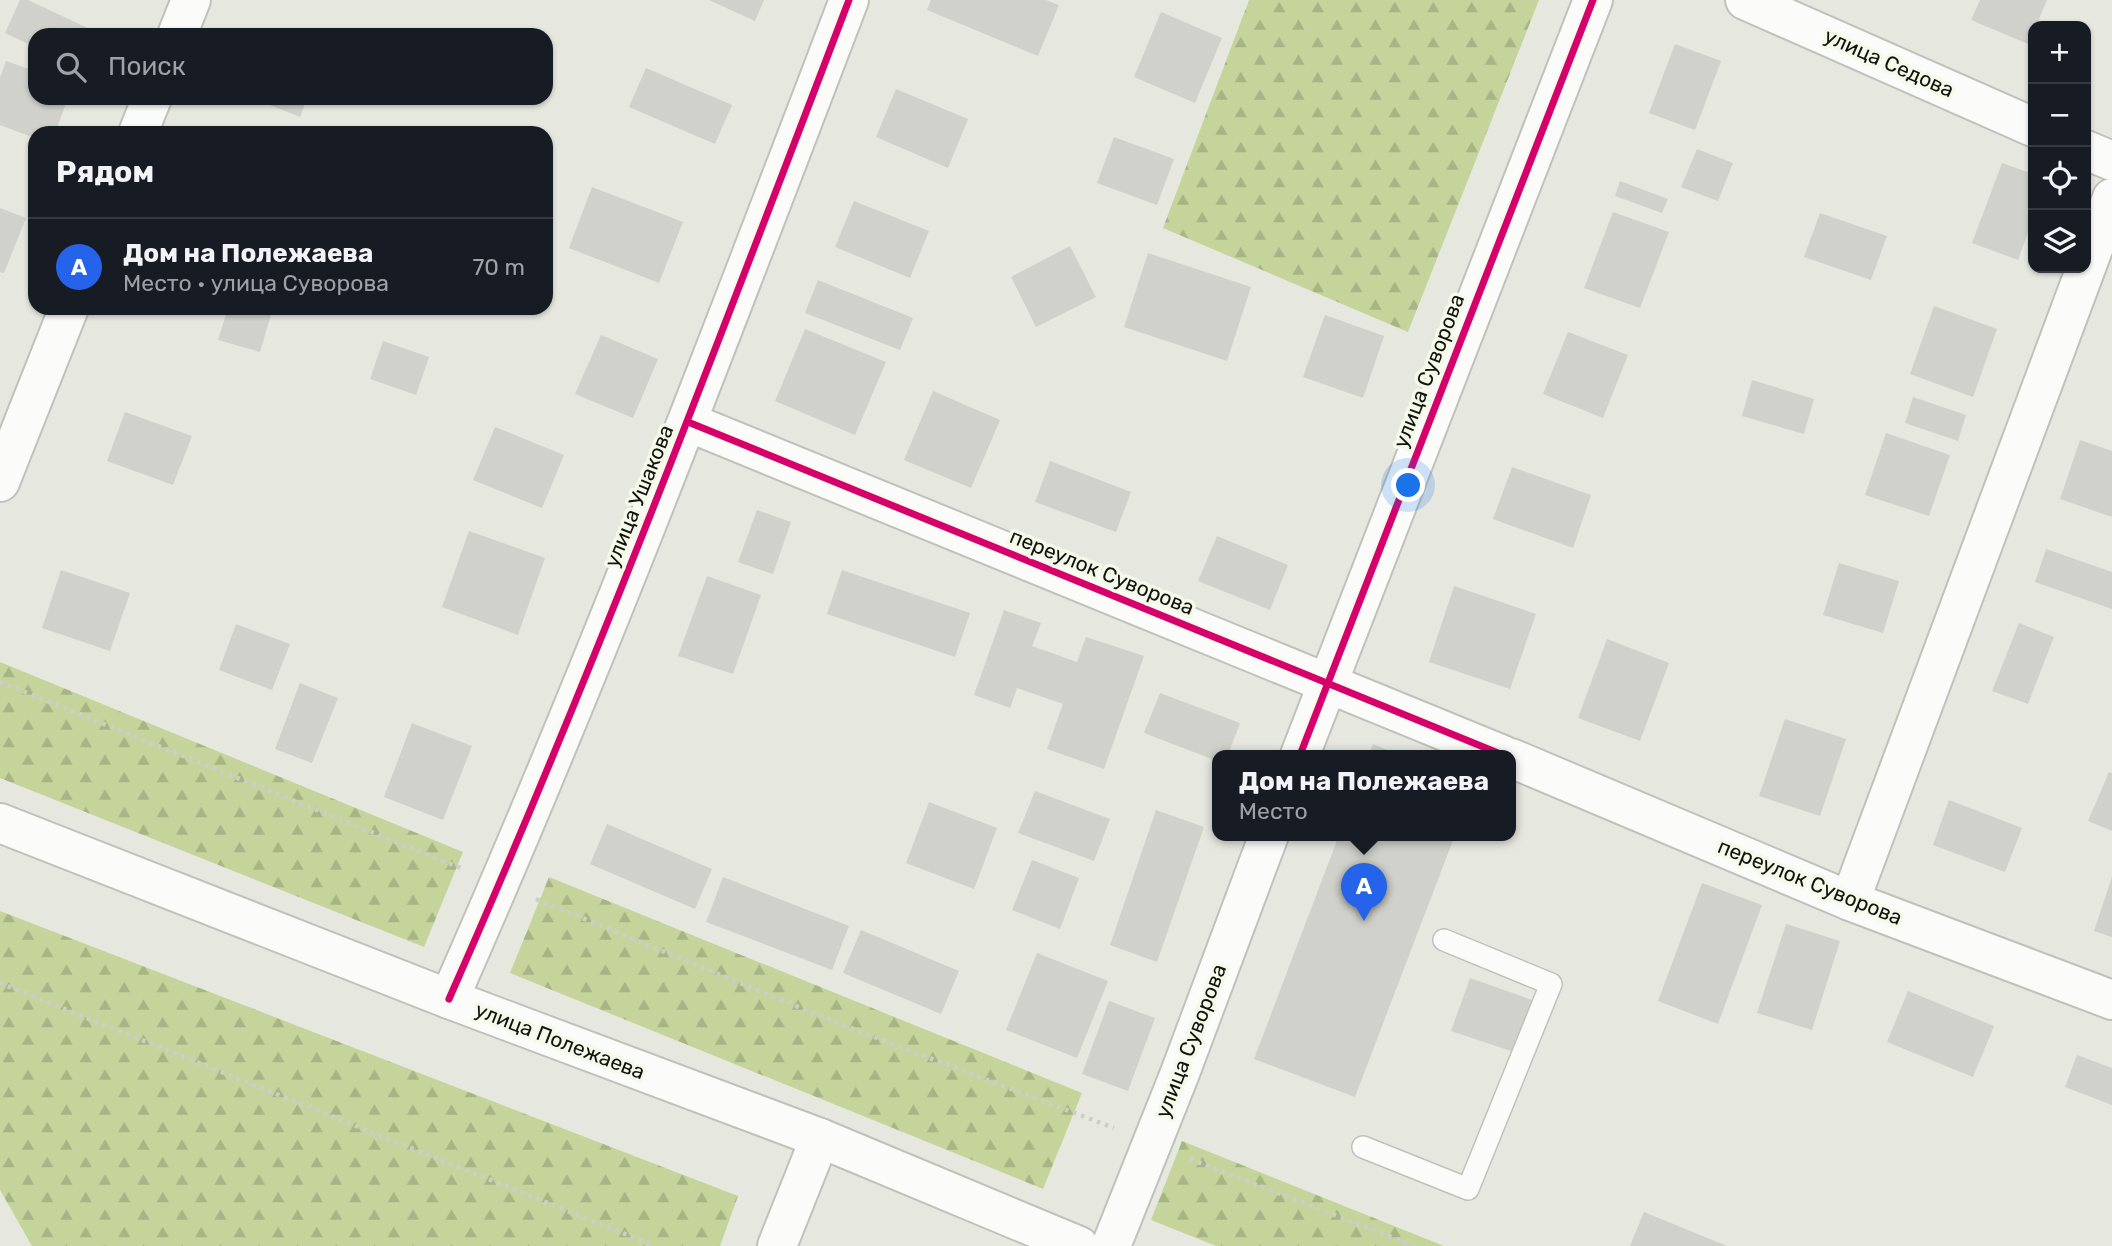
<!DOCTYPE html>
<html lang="ru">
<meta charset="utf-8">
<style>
body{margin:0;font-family:Rubik,sans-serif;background:#20242c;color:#f1f3f6}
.controls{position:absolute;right:21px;top:21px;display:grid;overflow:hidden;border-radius:14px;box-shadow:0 2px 5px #0004}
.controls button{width:63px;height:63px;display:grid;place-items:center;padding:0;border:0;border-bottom:2px solid #363941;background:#171b24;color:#f1f3f6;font:35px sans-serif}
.you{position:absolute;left:1409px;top:486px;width:24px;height:24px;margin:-18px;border:5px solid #fff;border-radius:50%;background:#1a73e8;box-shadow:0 0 0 10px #1a73e833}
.badge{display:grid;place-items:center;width:46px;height:46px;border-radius:50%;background:#2563eb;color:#fff;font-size:23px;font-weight:700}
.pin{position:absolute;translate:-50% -58px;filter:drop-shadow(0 2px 4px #0008)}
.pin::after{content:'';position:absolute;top:37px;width:24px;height:21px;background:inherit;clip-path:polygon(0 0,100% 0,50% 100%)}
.popup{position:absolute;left:1212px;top:750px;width:304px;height:91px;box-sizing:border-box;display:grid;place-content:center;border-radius:14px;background:#171b24;filter:drop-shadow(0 2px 5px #0005);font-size:23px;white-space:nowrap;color:#9ea1a6}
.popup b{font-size:26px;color:#f1f3f6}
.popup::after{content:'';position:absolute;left:50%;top:100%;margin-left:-14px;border:14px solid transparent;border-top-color:#171b24}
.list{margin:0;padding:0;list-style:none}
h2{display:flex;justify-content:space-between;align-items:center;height:91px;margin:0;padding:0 28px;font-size:30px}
h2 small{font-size:23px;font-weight:400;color:#9ea1a6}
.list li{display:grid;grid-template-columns:46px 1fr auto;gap:21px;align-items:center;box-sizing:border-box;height:98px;padding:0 28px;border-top:2px solid #363941}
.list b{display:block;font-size:26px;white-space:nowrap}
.list p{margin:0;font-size:23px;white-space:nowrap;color:#9ea1a6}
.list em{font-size:23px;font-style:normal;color:#9ea1a6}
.icon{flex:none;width:38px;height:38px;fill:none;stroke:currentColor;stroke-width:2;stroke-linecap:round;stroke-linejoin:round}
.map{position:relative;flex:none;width:2112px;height:1246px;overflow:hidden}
.search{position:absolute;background:#171b24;box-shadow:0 2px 5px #0004;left:28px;top:28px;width:525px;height:77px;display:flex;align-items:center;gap:18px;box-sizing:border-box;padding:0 24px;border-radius:21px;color:#9ea1a6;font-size:26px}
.panel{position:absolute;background:#171b24;box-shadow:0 2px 5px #0004;left:28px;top:126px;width:525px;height:189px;border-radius:21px}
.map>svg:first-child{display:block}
</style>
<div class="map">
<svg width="2112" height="1246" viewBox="0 0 2112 1246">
<defs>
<pattern id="forest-firs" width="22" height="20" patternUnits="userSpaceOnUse" patternTransform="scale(1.75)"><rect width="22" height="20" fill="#c4d49b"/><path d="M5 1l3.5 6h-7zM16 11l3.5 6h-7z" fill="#a7b584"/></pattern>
</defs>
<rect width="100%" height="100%" fill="#e6e8e0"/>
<g fill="url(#forest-firs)">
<polygon points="1249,0 1539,0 1408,332 1163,228"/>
<polygon points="0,662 463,852 424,947 0,778"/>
<polygon points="549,877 1082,1093 1043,1189 510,973"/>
<polygon points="0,911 738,1196 720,1246 32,1246 0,1190"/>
<polygon points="1182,1141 1444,1246 1216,1246 1151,1220"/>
</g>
<g fill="#cfd1ca">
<polygon points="20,0 28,0 94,31 92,35 35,35 35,47 5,33"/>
<polygon points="709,0 764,0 755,21"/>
<polygon points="931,0 1046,0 1059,5 1038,56 927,10"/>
<polygon points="1980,0 2047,0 2036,26 2033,26 2028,44 1971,20"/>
<polygon points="1161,12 1222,38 1195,103 1134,77"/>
<polygon points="1675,44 1721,61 1695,130 1649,113"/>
<polygon points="6,61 35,71 35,98 68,98 55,133 35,133 35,138 0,125 0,78"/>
<polygon points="646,68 732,105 715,144 629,107"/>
<polygon points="896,89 968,119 948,168 876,137"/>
<polygon points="252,98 307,98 300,117"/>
<polygon points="1114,137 1174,159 1157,205 1097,183"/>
<polygon points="1697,149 1733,163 1718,201 1681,187"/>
<polygon points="2002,163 2033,174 2033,219 2018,260 1972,243"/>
<polygon points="1620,181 1668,199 1662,213 1615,196"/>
<polygon points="592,187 683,222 659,283 569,248"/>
<polygon points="854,201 929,231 910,278 835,247"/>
<polygon points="0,208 26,218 4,273 0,272"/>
<polygon points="1613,212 1669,232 1640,308 1584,288"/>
<polygon points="1820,213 1887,236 1871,280 1804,257"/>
<polygon points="1070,246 1096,297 1036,327 1011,277"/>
<polygon points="1148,253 1251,287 1227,361 1124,327"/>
<polygon points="818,280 913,318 900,350 805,313"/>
<polygon points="1934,306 1997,329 1973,397 1910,374"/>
<polygon points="228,308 273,308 260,352 218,340"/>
<polygon points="1325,315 1384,336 1363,398 1303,377"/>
<polygon points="805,329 886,362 855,435 775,401"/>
<polygon points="1568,332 1628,355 1603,418 1543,394"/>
<polygon points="601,335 658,359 633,418 575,394"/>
<polygon points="383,341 429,357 416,395 370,379"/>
<polygon points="1752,380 1814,399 1804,434 1742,416"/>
<polygon points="933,391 1000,420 971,488 904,460"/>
<polygon points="1913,397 1966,415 1958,441 1905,423"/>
<polygon points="125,412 192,436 173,485 107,461"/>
<polygon points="495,427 564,455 542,508 473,480"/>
<polygon points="1886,433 1950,455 1929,516 1865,495"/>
<polygon points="2080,440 2112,451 2112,517 2060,499"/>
<polygon points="1050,461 1131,492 1116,532 1035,502"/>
<polygon points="1512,467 1591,495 1573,548 1493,519"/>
<polygon points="757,510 791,522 773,574 738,562"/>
<polygon points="469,531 545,558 518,635 442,607"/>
<polygon points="1217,536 1288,565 1270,610 1198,581"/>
<polygon points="2046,549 2112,572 2112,609 2035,582"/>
<polygon points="1839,563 1899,581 1883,633 1823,615"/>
<polygon points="61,570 130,593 110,651 42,628"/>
<polygon points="842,570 970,613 955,657 827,614"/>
<polygon points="707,576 761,595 733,674 678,656"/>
<polygon points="1454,586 1536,614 1510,689 1429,662"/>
<polygon points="1004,610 1041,623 1032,646 1077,662 1086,637 1144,656 1104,769 1047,749 1063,704 1017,688 1010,708 974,695"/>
<polygon points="2019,623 2054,637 2028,704 1992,691"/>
<polygon points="236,624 290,644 272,690 219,670"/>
<polygon points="1607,639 1669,663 1640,741 1578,718"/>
<polygon points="300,683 338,698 312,763 275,749"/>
<polygon points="1160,693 1240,723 1228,755 1217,755 1217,761 1144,733"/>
<polygon points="1785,719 1846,739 1820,816 1759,796"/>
<polygon points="412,723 472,746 443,820 384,797"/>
<polygon points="1373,744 1400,755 1369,755"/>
<polygon points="2109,772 2112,773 2112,831 2088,821"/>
<polygon points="1035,791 1110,819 1094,861 1018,833"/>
<polygon points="1949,800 2022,828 2005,872 1933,845"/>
<polygon points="929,802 997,828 974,889 906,863"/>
<polygon points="1156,810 1204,827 1157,962 1110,945"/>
<polygon points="607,824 712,869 695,909 590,864"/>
<polygon points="1339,835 1455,835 1355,1097 1254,1059"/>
<polygon points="1032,860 1079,878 1060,929 1012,910"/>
<polygon points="723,877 849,926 832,970 706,922"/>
<polygon points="2112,877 2112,937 2094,931"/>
<polygon points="1702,883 1762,905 1718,1024 1658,1001"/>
<polygon points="1786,924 1840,941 1812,1030 1757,1013"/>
<polygon points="861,930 959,971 941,1014 843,973"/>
<polygon points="1037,953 1108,981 1077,1058 1006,1030"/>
<polygon points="1470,978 1532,1000 1514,1052 1451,1031"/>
<polygon points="1908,991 1994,1026 1973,1077 1887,1042"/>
<polygon points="1109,1001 1155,1018 1128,1091 1082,1074"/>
<polygon points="2077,1055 2112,1068 2112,1105 2065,1087"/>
<polygon points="1644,1212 1727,1246 1630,1246"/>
</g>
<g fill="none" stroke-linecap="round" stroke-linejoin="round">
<defs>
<polyline id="service" points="1363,1147 1468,1189 1551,984 1444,940"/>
<g id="minor">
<polyline points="1745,0 2033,127"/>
<polyline points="177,35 191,0"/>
<polyline points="138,133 152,98"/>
<polyline points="2086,150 2112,161"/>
<polyline points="688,422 1503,755"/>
<polyline points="0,482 69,308"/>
<polyline points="1300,755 1593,0"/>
<polyline points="1511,758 1850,901 2112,1000"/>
<polyline points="1850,901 2112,198"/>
<path d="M449,999c145,-328 272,-664 400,-999"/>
<polyline points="777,1246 820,1138"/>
<polyline points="1111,1246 1180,1073 1269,835"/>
</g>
<polyline id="primary" points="0,823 449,999 820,1138 1079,1246"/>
</defs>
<use href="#service" stroke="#bfc1bb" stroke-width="24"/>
<use href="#minor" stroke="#bfc1bb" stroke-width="42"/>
<use href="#primary" stroke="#bfc1bb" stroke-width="42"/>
<g stroke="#cdcecc" stroke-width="4.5" stroke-dasharray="3.5 5" stroke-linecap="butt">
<polyline points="0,682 463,869"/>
<polyline points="536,899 835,1022 1114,1128"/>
<polyline points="0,983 655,1246"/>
<polyline points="1190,1159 1415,1246"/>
</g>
<use href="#service" stroke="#fbfcfa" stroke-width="21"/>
<use href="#minor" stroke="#fbfcfa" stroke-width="38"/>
<use href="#primary" stroke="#fbfcfa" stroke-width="38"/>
<defs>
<g id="cycleway">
<polyline points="688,422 1503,755"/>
<polyline points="1300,755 1593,0"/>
<path d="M449,999c145,-328 272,-664 400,-999"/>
</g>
</defs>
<use href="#cycleway" stroke="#f4f9ea" stroke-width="11"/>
<use href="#cycleway" stroke="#d6006c" stroke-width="7"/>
</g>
<g text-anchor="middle" stroke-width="7" stroke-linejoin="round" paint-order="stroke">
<g font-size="21" fill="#12130e" stroke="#f4f9ea">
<text transform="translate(1889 63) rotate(24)" y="7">улица Седова</text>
<text transform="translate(1429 371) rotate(-69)" y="7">улица Суворова</text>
<text transform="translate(639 496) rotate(-68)" y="7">улица Ушакова</text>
<text transform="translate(1102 572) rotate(22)" y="7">переулок Суворова</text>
<text transform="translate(1810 882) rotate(22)" y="7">переулок Суворова</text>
<text transform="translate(560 1041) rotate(21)" y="7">улица Полежаева</text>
<text transform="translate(1191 1041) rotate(-69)" y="7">улица Суворова</text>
</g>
</g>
</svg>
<div class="controls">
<button>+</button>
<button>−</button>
<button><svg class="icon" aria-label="locate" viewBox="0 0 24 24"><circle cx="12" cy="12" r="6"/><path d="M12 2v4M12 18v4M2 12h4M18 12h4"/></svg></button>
<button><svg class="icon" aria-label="layers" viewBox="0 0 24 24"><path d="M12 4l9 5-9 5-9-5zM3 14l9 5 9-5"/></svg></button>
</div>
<div class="you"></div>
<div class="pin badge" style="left:1364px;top:921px">A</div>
<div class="popup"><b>Дом на Полежаева</b>Место</div>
<div class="search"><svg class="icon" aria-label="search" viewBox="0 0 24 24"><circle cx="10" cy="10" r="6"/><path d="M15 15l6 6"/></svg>Поиск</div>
<section class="panel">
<h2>Рядом<small></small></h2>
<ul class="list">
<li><span class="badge">A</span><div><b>Дом на Полежаева</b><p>Место · улица Суворова</p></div><em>70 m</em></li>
</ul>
</section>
</div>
